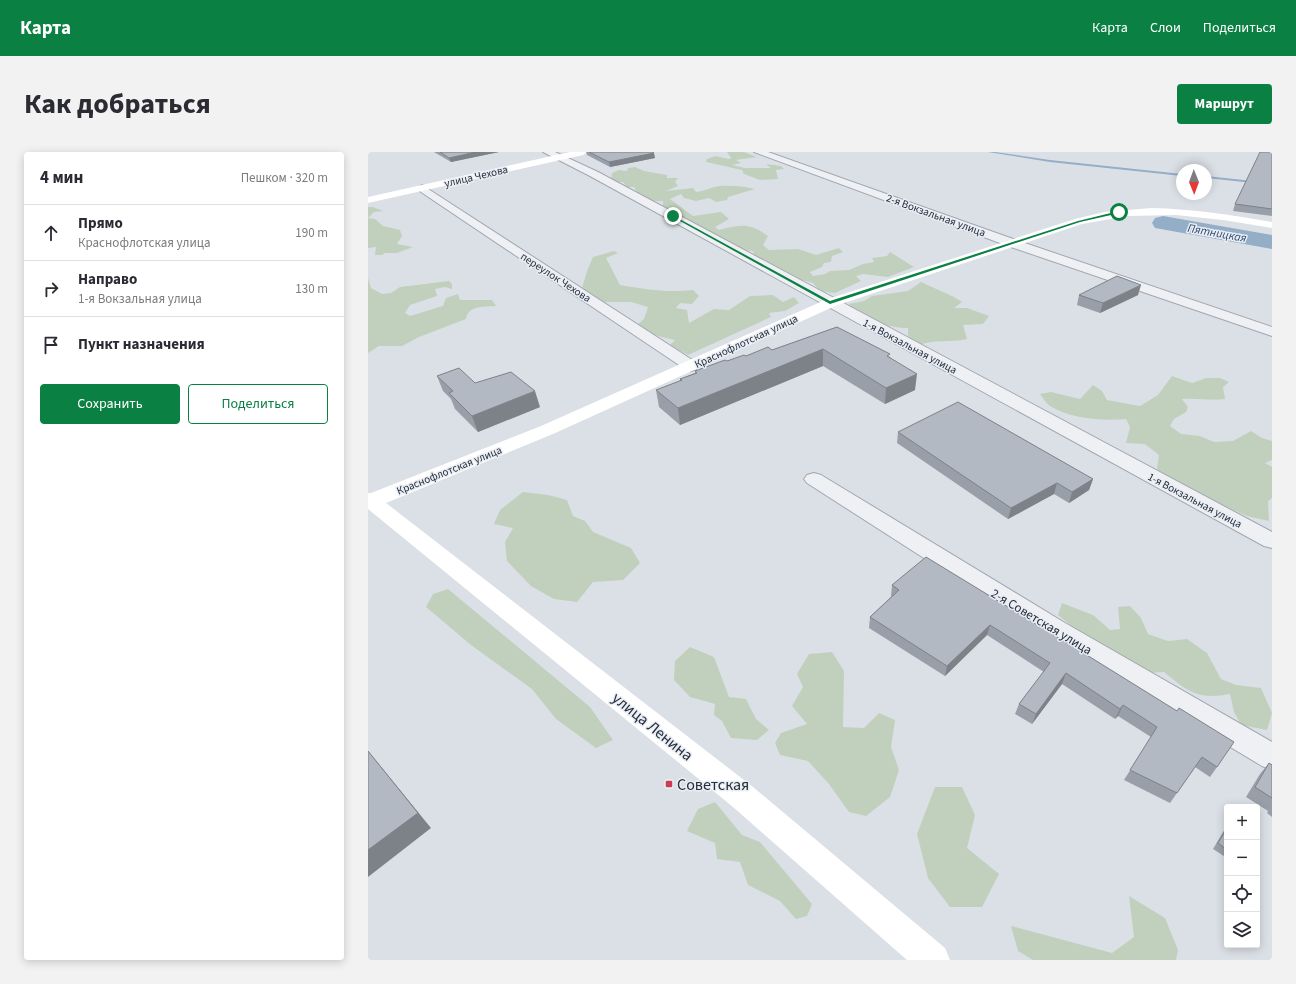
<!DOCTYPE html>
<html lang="ru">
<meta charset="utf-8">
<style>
body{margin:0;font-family:"Source Sans 3",sans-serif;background:#f2f2f3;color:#2b2b33}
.controls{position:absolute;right:12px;bottom:12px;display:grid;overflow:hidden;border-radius:4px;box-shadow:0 2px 10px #0003}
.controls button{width:36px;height:36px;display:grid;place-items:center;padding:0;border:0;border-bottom:1px solid #e1e1e2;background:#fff;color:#2b2b33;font:20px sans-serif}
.compass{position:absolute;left:808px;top:12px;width:36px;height:36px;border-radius:50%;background:#fff;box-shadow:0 2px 10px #0003;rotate:179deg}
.stop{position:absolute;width:12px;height:12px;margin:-9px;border:3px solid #0b8043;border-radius:50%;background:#fff}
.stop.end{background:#0b8043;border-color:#fff;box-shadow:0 1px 4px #0008}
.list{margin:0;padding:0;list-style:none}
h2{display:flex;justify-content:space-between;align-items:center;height:52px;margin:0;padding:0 16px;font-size:17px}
h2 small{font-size:13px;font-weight:400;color:#7c7c81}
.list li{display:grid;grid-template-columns:26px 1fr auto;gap:12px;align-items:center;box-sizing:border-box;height:56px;padding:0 16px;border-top:1px solid #e1e1e2}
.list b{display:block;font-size:15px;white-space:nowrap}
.list p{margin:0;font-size:13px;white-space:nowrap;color:#7c7c81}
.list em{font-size:13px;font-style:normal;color:#7c7c81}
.actions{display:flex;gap:8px;padding:12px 16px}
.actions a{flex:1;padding:9px 0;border:1px solid #0b8043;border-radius:4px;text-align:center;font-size:14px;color:#0b8043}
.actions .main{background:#0b8043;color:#fff}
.icon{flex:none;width:22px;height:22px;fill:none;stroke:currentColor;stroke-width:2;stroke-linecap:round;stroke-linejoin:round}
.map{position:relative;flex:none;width:904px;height:808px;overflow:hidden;border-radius:4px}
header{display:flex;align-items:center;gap:24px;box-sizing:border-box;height:56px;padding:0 20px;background:#0b8043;color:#fff}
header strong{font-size:19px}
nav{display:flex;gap:22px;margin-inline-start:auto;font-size:14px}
.intro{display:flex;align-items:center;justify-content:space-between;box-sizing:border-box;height:96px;padding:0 24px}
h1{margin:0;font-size:28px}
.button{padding:10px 18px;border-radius:4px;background:#0b8043;color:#fff;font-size:14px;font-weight:700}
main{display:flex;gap:24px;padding:0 24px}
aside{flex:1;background:#fff;border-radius:4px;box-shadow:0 2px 10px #0003}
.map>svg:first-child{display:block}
</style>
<header>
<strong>Карта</strong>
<nav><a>Карта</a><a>Слои</a><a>Поделиться</a></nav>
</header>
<div class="intro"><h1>Как добраться</h1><a class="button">Маршрут</a></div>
<main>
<aside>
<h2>4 мин<small>Пешком · 320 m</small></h2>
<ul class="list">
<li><svg class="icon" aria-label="ahead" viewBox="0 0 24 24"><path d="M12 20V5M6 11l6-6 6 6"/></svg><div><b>Прямо</b><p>Краснофлотская улица</p></div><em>190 m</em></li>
<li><svg class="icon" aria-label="right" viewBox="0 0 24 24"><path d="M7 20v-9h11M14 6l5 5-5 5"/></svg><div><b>Направо</b><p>1-я Вокзальная улица</p></div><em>130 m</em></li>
<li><svg class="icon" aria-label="arrive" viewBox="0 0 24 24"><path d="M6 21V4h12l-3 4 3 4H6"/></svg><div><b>Пункт назначения</b></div></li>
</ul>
<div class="actions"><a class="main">Сохранить</a><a>Поделиться</a></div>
</aside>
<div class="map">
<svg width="904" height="808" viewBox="0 0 904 808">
<rect width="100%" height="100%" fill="#dbe0e6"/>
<g fill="#c1d0bc">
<polygon points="359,0 376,0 389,5 368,8 373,11 364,13 377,16 403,16 398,12 413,14 416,17 408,18 410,27 392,28 376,22 374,18 338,10 339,7 347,4 361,7 363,6"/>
<path d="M267,15l9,4 23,4v3h11l-3,4 3,4 -12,5 27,-3 3,4c9,-1 15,-5 24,-6 11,-1 24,0 35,3l-27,8 -1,3 -11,2 -7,-4 -13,3 -12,-3 -3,-4 -11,5 23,17 28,-4 8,7 -14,8 4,3c21,-5 30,-8 49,6l-5,9 6,5 29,-1 18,6 23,-7 4,4 -11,4 -1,6 -7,1 -2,4 -12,5 3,4 12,-2 5,-3 19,-1 14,-6 11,-2 -2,-4 15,-2 3,-4 24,15 -26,10 -25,-3 -7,2 5,5 -26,12 -15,-2 -7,-8 -18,-5 -40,-21 -2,-6c-19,-1 -33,-14 -48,-23 -9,-5 -18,-8 -27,-12l-1,-4 -14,-6v-5c-9,1 -25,-4 -29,-14h-7l-4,-5h-6l-6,-3 1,-6 7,-3 8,1 1,-3z"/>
<polygon points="0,55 5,55 15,59 6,60 0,66 7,67 15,74 32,78 34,84 29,92 45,95 29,101 17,101 14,103 7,103 8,95 0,96"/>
<path d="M246,99l4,2 -12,5 14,27c25,4 47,8 73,5l6,6 -7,8 -12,-1 -4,5 11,2 2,13 25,-14 15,1 21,-14 23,-1 10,7 11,-5 5,6 -14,8 -16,2 2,4 -83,38 -18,-10 5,-5 -22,-5 -15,-11 6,-5 4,-12 -17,-5h-30l-19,-14 5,-17 6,-14z"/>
<path d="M0,126l3,10 11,6 9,-1 9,-6 49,-6 3,3v5l-7,-2 -10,2 2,7 -27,9 -5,8 5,3 33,-10 3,-8 12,-4 2,6h32l4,6c-12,1 -28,-1 -30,13l-47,18 -17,9h-23l-11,7z"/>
<path d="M553,130l33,15 8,5 -8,6h13l22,8 -6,8 -20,1 4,14c-17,4 -32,0 -48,6l-11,-9v-8c-17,0 -51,-8 -59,-24l15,-3 8,-5 36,-5z"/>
<path d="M804,224l20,7 14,-5h14l9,4 -6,5 2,12c-14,2 -28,-1 -43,0l6,8 -2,5 -12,7 -4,7 11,8 19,2 14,6 19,-1 18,-10 11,7 10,3v19l-7,3 7,4v31l-4,3 1,20 -22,-5 -72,-32 -18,-15 2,-14 -14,-11 -19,-1 4,-16 -4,-8c-24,2 -55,0 -76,-13 -4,-3 -7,-8 -10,-12l11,-2 29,7 13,-14 9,6 5,9 33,6 18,-11z"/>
<polygon points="155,340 180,343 199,348 205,364 217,369 225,380 263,396 272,411 255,428 225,430 209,450 186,447 163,434 139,409 137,390 145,376 126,372 132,358"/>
<polygon points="80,437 222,555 245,588 228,596 188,567 164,537 103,493 58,455 65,442"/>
<path d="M694,451l31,12 17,15 10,-1 -2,-22 12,-1 11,12 7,16 20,7 19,-2 20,14 14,26 15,6 25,3 11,25 -5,17 -26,-5 -7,-13 -4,-18c-32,6 -42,-2 -66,-22l-15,1 -70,-41 -21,-17z"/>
<polygon points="322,495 346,505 361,545 378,547 388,567 401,578 389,588 363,586 354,569 346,563 347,552 322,545 306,528 307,509"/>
<polygon points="464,500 476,519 475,575 496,576 511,561 527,568 523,595 531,618 522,645 498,664 481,660 461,632 440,609 412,603 407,591 413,581 439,572 424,554 435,535 429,522 441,502"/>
<polygon points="567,635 594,635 607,663 599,696 631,722 614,755 582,755 560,726 549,682"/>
<polygon points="347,650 374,683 392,690 444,752 439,764 428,767 412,749 380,733 372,710 349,707 347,691 319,679 330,657"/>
<polygon points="761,744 797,766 810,798 808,808 665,808 650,799 643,774 744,801 766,785"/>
</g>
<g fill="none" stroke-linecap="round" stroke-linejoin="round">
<g fill="#94aec8" fill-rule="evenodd">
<polygon points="620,0 627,0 682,8 814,22 814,24 682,10"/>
<polygon points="838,24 904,31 904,33 838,26"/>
</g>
<polygon fill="#94aec8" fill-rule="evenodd" points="795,64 904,83 904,97 787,76 784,71 787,66"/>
<defs>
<g id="street">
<polygon points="175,0 187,0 230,20 904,380 904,396 896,394 222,24"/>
<polygon points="386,0 400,0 648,88 904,175 904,184 640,94"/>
<polygon points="54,33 329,211 331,214 329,217 323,219 317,217 50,38 49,36"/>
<polygon points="446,321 453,323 697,471 904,590 904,618 894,614 679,485 439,331 436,327 439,323"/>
</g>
</defs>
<use href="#street" stroke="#a1a7b0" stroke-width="2"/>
<use href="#street" fill="#eef0f4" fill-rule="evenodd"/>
<g fill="#fff" fill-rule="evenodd">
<polygon points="202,0 220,0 215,3 0,51 0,45"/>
<path d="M784,56c41,1 80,7 120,14v6l-49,-8 -47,-5 -48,1 -46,8 -247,82 -282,128 -167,69 367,284 192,161 5,12h-43l-174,-153 -365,-298v-16h3l170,-67 284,-126 250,-81 29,-7z"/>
</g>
</g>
<g fill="#999fa8">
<polygon points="66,0 131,0 83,10"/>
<polygon points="218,0 284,0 287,6 242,15 219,3"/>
<polygon points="904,0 904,64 865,59 867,52"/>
<polygon points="711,143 770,143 732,161 709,153"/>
<polygon points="469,175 522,205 547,238 517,252 455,214 312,273 291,255 288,238 312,229 312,227 327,221 327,219 378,204 404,198"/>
<polygon points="69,224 107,231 172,255 110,280 87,257 83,247 75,239"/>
<polygon points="530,280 725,327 721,338 701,351 686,342 640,367 529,291"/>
<polygon points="524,433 717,496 715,500 849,615 842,625 827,615 802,651 756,628 783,585 750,564 747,567 694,532 664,572 647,562 651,552 676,520 619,483 577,524 501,476 502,465 524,444 523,444"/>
<polygon points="901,611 904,613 904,665 899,661 900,659 878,645 892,622"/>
<polygon points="859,675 859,706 845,697 855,680"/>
</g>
<g fill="#7d8288">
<polygon points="108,0 131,0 83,10 81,6"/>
<polygon points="286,1 287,6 242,15 241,10"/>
<polygon points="773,133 770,143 732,161 735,151"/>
<polygon points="455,197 455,214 312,273 310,256"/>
<polygon points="549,222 547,238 517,252 518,236"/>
<polygon points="167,239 172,255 110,280 104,264"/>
<polygon points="725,327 721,338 701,351 704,340"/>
<polygon points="689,331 686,342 640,367 643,356"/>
<polygon points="622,473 619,483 577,524 579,514"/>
<polygon points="698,521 694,532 664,572 668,562"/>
<polygon points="755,553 750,564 747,567 752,557"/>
<polygon points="0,599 63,676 0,725"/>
</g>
<g fill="#b2b9c3" stroke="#7d8288">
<polygon points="72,0 108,0 81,6"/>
<polygon points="221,0 284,0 286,1 241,10"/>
<polygon points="892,0 904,0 904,57 867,52"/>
<polygon points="749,124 773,133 735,151 711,143"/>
<polygon points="469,175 522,202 519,204 549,222 518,236 455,197 310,256 288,238 314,228 312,227 329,221 327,219 357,208 359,209 376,203 378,204 400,195 404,198"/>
<polygon points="91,216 107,231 143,220 167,239 104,264 81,241 85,239 69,224"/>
<polygon points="590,250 725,327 704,340 689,331 643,356 530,280"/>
<polygon points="558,405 699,491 702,487 717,496 714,500 809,559 811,556 866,590 849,615 834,605 809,641 762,618 789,575 755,553 752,557 698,521 668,562 651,552 682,511 622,473 579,514 502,465 531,438 524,433"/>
<polygon points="0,599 50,661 0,698"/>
<polygon points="901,611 904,613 904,646 887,635"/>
<polygon points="859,676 859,698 850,691"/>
</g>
<polygon fill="#0b8043" points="751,59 752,61 712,70 462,152 303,64 306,64 462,149 710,69"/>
<rect fill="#d13a54" stroke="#eaeef4" stroke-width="1.5" x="297" y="628" width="8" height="8" rx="2"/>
<g text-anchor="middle" stroke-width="3" stroke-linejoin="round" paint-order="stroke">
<g font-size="11" fill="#252e3c" stroke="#eaeef4">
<text transform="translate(108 24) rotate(-13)" y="4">улица Чехова</text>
<text transform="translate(568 63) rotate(20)" y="4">2-я Вокзальная улица</text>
<text transform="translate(188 125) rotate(33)" y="4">переулок Чехова</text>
<text transform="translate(378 189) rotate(-25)" y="4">Краснофлотская улица</text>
<text transform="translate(542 194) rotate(28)" y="4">1-я Вокзальная улица</text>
<text transform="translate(81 318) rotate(-22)" y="4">Краснофлотская улица</text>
<text transform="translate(827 348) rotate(28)" y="4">1-я Вокзальная улица</text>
</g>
<g font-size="12" font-style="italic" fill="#2e4d71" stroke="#eaeef4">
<text transform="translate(849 81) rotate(10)" y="4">Пятницкая</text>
</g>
<g font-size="13" fill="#252e3c" stroke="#eaeef4">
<text transform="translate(674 469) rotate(31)" y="5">2-я Советская улица</text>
</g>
<g font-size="16" fill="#252e3c" stroke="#eaeef4">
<text transform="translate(285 574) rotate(39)" y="6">улица Ленина</text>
</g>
<g font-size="16" fill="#252e3c" stroke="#eaeef4" text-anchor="start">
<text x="309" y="638">Советская</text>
</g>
</g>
</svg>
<div class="controls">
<button>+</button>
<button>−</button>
<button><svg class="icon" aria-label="locate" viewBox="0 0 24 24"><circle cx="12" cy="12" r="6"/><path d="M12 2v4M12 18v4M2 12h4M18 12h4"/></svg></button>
<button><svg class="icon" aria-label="layers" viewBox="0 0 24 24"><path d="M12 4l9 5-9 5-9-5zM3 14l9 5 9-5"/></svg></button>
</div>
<svg class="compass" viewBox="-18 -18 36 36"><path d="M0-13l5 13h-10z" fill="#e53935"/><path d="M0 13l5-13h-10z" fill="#7c7c81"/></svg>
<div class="stop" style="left:751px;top:60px"></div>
<div class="stop end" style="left:305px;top:64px"></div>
</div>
</main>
